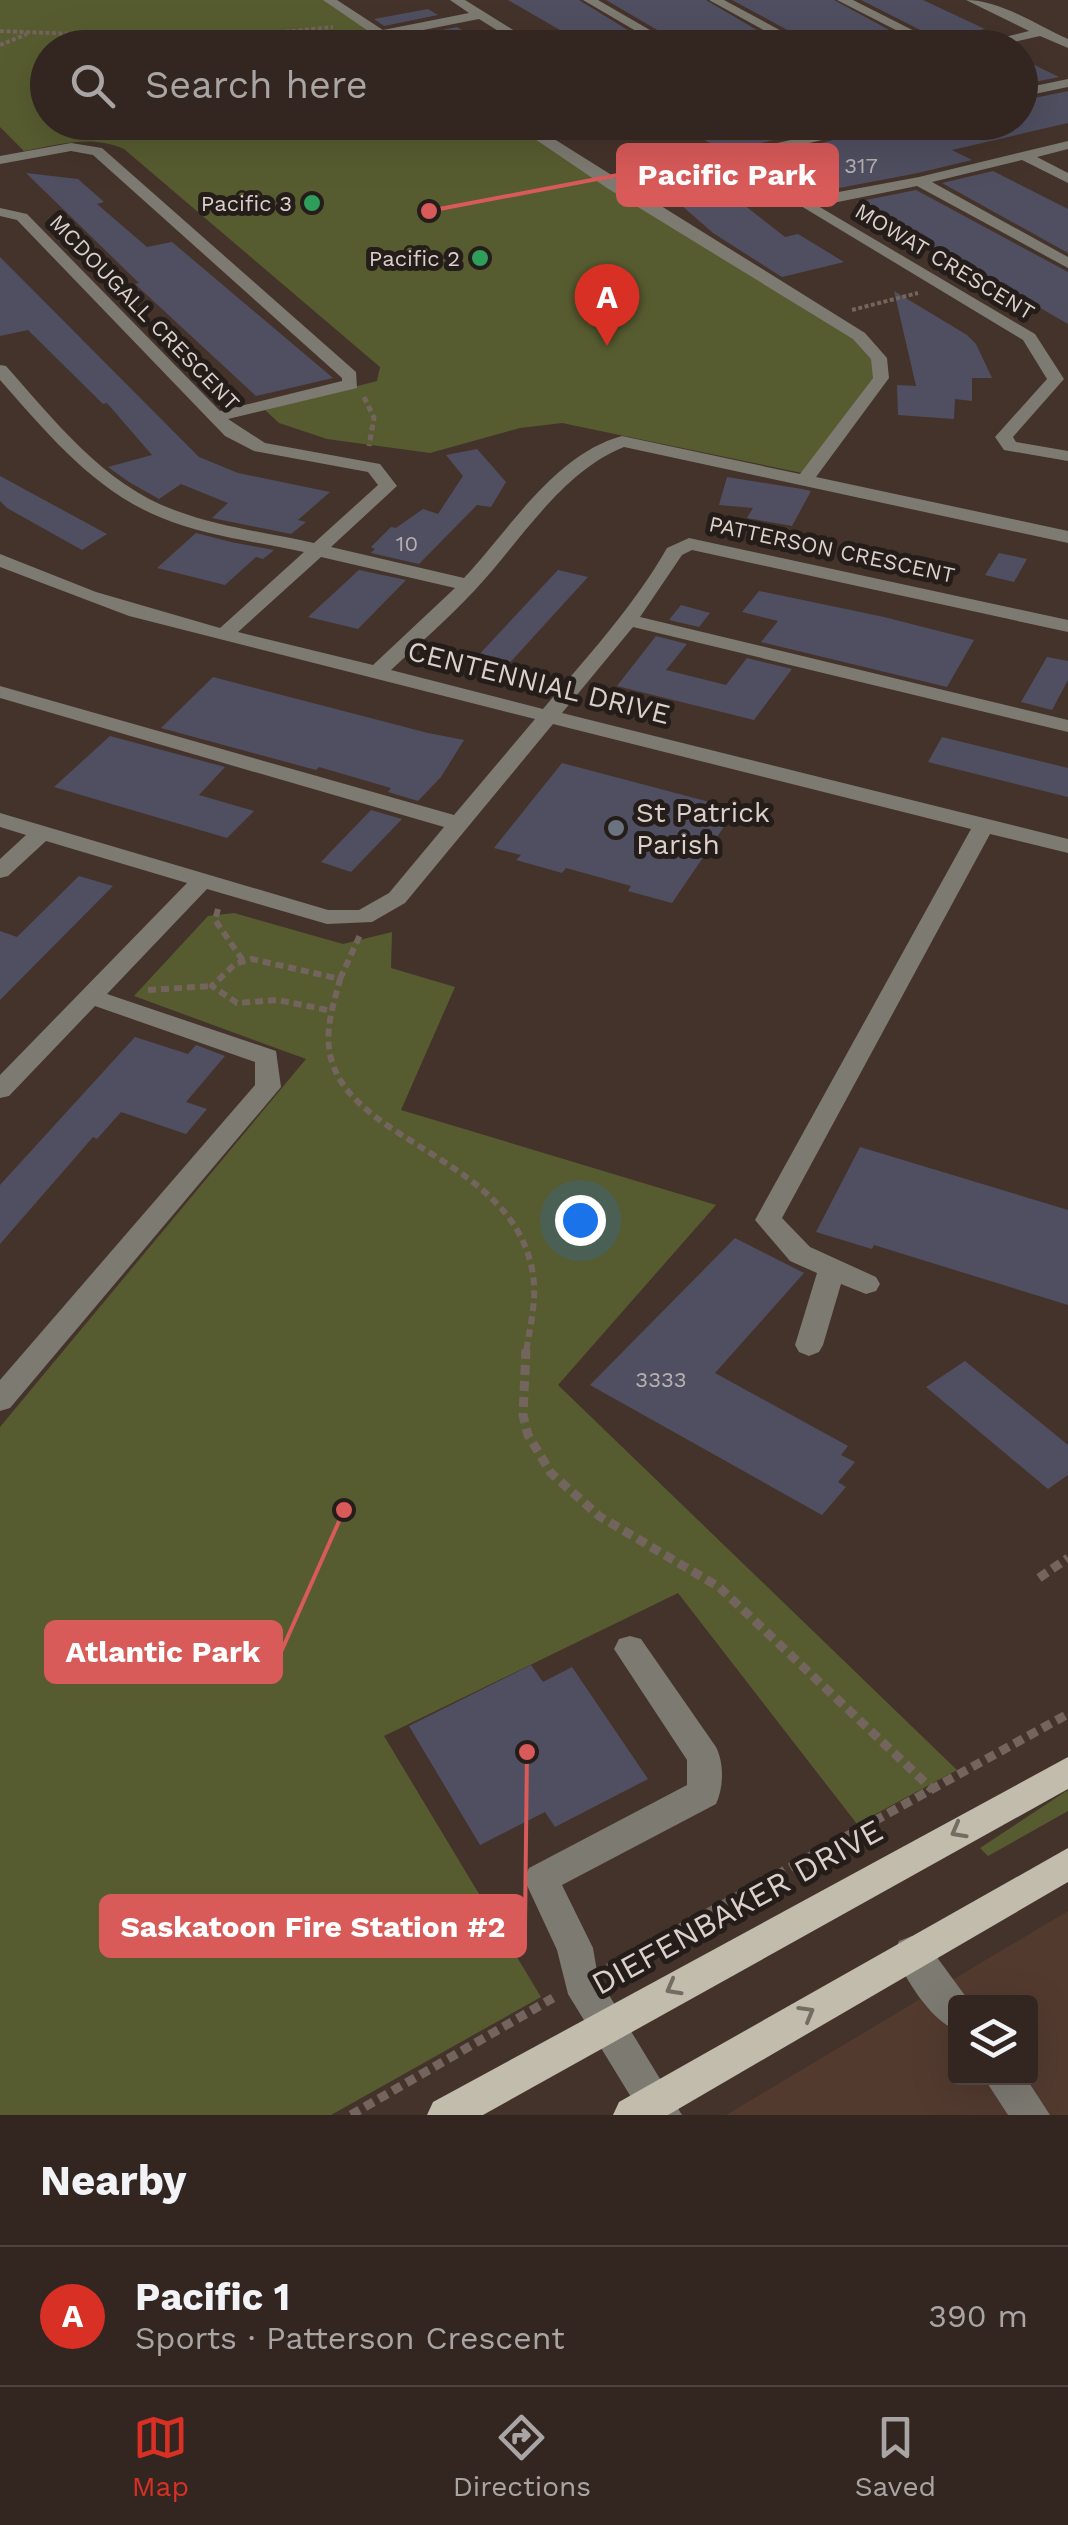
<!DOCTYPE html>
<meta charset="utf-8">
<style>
body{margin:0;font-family:"Work Sans",sans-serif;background:#3e322d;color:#f1f3f6}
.controls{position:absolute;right:30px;bottom:30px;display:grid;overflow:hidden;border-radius:10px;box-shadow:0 10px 40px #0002}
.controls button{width:90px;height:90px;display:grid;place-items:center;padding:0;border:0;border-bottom:2px solid #4e433e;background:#332620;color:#f1f3f6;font:50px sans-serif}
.you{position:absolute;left:580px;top:1220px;width:35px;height:35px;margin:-25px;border:8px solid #fff;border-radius:50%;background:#1a73e8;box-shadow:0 0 0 15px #1a73e833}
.badge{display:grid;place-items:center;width:65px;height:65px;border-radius:50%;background:#d93025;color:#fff;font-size:32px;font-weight:700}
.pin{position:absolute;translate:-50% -82px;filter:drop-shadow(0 2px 5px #0008)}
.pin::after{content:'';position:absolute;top:52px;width:35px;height:30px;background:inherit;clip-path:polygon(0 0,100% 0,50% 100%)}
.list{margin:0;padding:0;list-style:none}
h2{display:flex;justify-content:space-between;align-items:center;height:130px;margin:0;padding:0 40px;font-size:42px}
h2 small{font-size:32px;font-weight:400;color:#a9a5a5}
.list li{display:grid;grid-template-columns:65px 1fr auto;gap:30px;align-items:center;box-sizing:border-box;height:140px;padding:0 40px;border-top:2px solid #4e433e}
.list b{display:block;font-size:38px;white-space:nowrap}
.list p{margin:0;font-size:32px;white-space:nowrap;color:#a9a5a5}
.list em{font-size:32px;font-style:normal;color:#a9a5a5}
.icon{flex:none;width:55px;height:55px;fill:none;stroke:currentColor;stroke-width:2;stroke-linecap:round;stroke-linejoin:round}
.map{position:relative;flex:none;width:1068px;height:2115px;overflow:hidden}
.search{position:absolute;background:#332620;box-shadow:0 10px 40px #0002;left:30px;right:30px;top:30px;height:110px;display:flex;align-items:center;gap:25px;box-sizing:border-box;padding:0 35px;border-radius:55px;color:#a9a5a5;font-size:38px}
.sheet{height:270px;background:#332620}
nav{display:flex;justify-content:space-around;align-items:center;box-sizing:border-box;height:140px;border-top:2px solid #4e433e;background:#332620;font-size:28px;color:#a9a5a5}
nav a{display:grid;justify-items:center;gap:5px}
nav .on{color:#d93025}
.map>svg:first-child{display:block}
</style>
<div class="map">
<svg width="1068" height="2115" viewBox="0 0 1068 2115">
<rect width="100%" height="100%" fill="#44332b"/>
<path fill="#523a2f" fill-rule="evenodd" d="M1068,1911v204h-342zM956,2002h74v76h-74z"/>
<g fill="#575c30">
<path d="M0,0h326l76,47 -354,1v74l472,1 348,222 11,25 -77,103 -240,-50 -42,5 -90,25 -103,-14 -48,-16 -14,-13 112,-29 3,-14 -256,-218c-33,-15 -66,-4 -100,2l-24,-24z"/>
<polygon points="234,913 343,944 392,932 391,968 455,987 401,1110 716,1205 558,1385 957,1770 857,1824 678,1593 384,1736 541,1997 331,2115 0,2115 0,1427 306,1059 134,996 208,916"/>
<polygon points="1068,1790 1068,1811 988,1856 980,1848"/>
</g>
<g fill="#504f61">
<polygon points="508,0 579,0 649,43 591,48"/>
<polygon points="606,0 706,0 779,43 737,48 700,32 671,38"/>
<polygon points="732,0 834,0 915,44 853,48 825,33 802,38"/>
<polygon points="861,0 923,0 985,29 938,39"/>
<polygon points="428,9 438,15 384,26 374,19"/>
<polygon points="457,27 491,48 416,48 402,38"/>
<polygon points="1020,58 1059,77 1020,85"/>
<polygon points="1068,91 1068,123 952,150 972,160 918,173 834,189 814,178 792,184 749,162 902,122 1020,122 1020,101"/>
<polygon points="669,122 851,122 726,151"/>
<polygon points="993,171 1068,209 1068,253 942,183"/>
<polygon points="26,173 78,179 104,202 97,204 147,247 172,242 333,378 256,396 135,284 139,283"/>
<polygon points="703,173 785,237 798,234 844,262 782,277 713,233 656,183"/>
<polygon points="916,190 1068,272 1068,324 856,202"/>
<polygon points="0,257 199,457 238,473 330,492 298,520 306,522 291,534 212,518 228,503 181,484 159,499 129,482 108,467 152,455 107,403 103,404 28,330 0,336"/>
<polygon points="894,291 967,335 976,344 992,378 972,378 972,401 955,399 954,419 898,415 897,385 916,386"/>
<polygon points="477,449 506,482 491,507 477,505 419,564 371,553 375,549 371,547 391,527 396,528 423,509 438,514 463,476 446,455"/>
<polygon points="0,476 107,534 82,550 7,508 0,501"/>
<polygon points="727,477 802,489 811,491 792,526 747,518 753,508 719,505"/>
<polygon points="196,533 231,542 274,550 263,559 256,557 225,585 157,568"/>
<polygon points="999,553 1027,559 1014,582 985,575"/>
<polygon points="359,570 406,580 358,629 308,617"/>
<polygon points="558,570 588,577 506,667 475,659"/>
<polygon points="759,591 884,617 974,640 947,687 761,642 778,621 742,612"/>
<polygon points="681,605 710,613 699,627 669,620"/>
<polygon points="656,636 687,644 666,670 726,685 747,658 792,669 754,720 617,686"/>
<polygon points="1047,657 1068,661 1068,680 1052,710 1021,702"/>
<polygon points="213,677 428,733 464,740 441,777 418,801 388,792 391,788 319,767 316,770 161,728"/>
<polygon points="110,736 225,767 199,795 254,811 227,838 54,787"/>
<polygon points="942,737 1068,768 1068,797 928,762"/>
<polygon points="562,763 736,809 672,903 628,891 631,886 566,868 562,873 516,860 521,855 494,848"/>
<polygon points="371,810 402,819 351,872 321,862"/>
<polygon points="79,876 113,886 0,1000 0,931 17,937"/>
<polygon points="135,1037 188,1054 196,1045 225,1056 186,1102 207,1109 186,1134 121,1112 97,1139 93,1137 0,1244 0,1185"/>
<polygon points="860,1147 1068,1210 1068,1305 874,1245 872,1249 816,1232"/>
<polygon points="735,1238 804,1273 715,1373 848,1446 841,1455 855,1462 838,1482 846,1487 822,1515 590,1385"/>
<polygon points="965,1361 1068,1445 1068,1475 1048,1489 926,1387"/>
<polygon points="531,1665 543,1682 572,1667 648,1779 555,1827 545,1812 480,1845 409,1726"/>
</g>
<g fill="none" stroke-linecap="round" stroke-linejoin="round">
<g stroke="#73645d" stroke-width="4" stroke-dasharray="4 2.5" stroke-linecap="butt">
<polyline points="0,31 210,39 333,27"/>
<polyline points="0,45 27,34"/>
<polyline points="852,310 918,293"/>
</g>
<polyline stroke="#73645d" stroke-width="5" stroke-dasharray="6 4" stroke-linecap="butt" points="364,397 374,418 369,446"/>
<g stroke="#73645d" stroke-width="6" stroke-dasharray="8 5" stroke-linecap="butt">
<polyline points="218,909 215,920 244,962"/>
<polyline points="340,979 360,935"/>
<polyline points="148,990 212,986"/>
<path d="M327,1010l-49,-10 -41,3 -25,-17 23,-22 17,-5 88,20c-7,28 -17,54 -8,83 26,83 184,98 201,213 4,25 -3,52 -7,77"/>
</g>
<g stroke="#73645d" stroke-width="9" stroke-dasharray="10 6" stroke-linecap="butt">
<polyline points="526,1349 523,1415 528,1435 551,1473 599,1516 719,1587 933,1790"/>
<polyline points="1039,1578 1068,1558"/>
<polyline points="608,1968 1068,1714"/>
<polyline points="351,2115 553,1998"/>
</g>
<g fill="#7d7a72" fill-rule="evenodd">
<polygon points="323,0 337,0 383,30 469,13 450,0 465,0 542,48 526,48 479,19 393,36 409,48 393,48"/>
<polygon points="583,0 598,0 681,48 665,48"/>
<polygon points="709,0 724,0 813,48 796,48"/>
<polygon points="837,0 853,0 948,48 931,48"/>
<path d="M966,0c35,0 72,26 102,39v9l-28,-12 -53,12h-26l68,-17z"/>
<polygon points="1068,79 1068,87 1020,97 1020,89"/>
<path d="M510,122h17l91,57 252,-57h28l-269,64 236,147 22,25 2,20 -73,99 252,54v12l-444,-96c-63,25 -104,95 -149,143 -26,28 -55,53 -84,80l152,39c44,-52 91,-103 124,-161l22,-10 379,82v12l-376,-82 -10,5 -42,62 428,103v12l-435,-105 -71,86 506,126v14l-78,-19 -208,384 28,29 66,30 4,7 -4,7 -10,3 -25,-10 -18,61 -4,7 -10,4 -10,-4 -4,-7 22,-72 -27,-12 -35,-41 216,-391 -418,-105 -148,179 -33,19 -45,2 -120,-35 -100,105 169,57 5,36 -271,321 -10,3v-31l255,-295v-23l-160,-56 -86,90 -9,2v-23l187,-192 -141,-42 -38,35 -8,2v-19l26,-24 -26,-8v-14l328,97h31l30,-17 55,-66 -444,-129v-12l454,129 81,-96 -406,-103 -129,-49v-13l96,38 124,36 84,-76c-46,-10 -99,-16 -142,-34 -68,-27 -115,-85 -162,-138v-15l6,1c49,55 99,120 171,145 43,16 92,22 137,32l64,-58 -10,-13 -114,-21 -29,-15 -208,-216 -17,-4v-8l27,6 193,197 122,-30v-3l-249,-223 -22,-4 -71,13v-8l71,-13 31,5 254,224 1,16 -129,31 37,24 115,21 17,22 -66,61 133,31c45,-48 91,-124 158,-142l178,38 73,-96 -2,-19 -18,-20 -246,-151zM321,557l134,31 -82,77 -135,-33z"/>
<polygon points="1068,141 1068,149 1037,157 1068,173 1068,183 1022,160 932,182 1068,257 1068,268 917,186 818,206 1035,334 1064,379 1013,437 1016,442 1068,451 1068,461 1004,450 995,437 1047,379 1023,340 801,206 817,196 919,177"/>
<path d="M630,1636l11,3 75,108c8,16 8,40 0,57l-154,81 31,63 5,29 84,138h-40l-74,-121 -11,-44 -33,-71 5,-11 158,-83v-25l-73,-111 5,-10z"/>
<path d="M912,1936l13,5 44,60 -13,1v28c-26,-10 -51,-52 -62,-77l5,-12z"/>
<polygon points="984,2078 1026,2078 1050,2115 1008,2115"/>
</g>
<g fill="#c1bcab" fill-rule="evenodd">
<polygon points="1068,1757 1068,1789 483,2115 427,2115 433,2102"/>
<polygon points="1068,1848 1068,1882 668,2115 613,2115 619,2102"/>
</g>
</g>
<defs><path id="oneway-chevron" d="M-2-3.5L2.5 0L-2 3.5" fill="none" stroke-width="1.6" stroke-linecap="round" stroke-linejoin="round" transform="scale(2.5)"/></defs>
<g stroke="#736c62">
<use href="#oneway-chevron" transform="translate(958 1831) rotate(151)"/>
<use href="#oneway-chevron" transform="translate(673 1988) rotate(151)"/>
<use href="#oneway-chevron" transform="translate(807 2013) rotate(-30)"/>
</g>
<g fill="#2e9e5b" stroke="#251d19" stroke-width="4">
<circle cx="312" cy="203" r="10"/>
<circle cx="480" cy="258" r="10"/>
</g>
<circle fill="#6b7280" stroke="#251d19" stroke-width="4" cx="616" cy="828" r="10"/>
<g text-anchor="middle" stroke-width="10" stroke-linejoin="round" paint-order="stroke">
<g font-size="22" fill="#b8b0b0">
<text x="861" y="173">317</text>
<text x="407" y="551">10</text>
<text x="661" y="1387">3333</text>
</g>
<g font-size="22" fill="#dbd0cb" stroke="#251d19" text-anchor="end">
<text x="292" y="211">Pacific 3</text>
<text x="460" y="266">Pacific 2</text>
</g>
<g font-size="22" fill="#dbd0cb" stroke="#251d19">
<text transform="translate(945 261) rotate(31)" y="8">MOWAT CRESCENT</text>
<text transform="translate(145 312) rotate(46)" y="8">MCDOUGALL CRESCENT</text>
<text transform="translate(832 549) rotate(12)" y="8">PATTERSON CRESCENT</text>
</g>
<g font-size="28" fill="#dbd0cb" stroke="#251d19">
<text transform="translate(539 682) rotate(14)" y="10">CENTENNIAL DRIVE</text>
</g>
<g font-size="28" fill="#dbd0cb" stroke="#251d19" text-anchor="start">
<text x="636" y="822">St Patrick<tspan x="636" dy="32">Parish</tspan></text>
</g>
<g font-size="32" fill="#dbd0cb" stroke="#251d19">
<text transform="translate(737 1907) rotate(-29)" y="11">DIEFENBAKER DRIVE</text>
</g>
</g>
<path fill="none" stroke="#d85a59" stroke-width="4" d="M429 211L618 175M344 1510L281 1652M527 1752L525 1926"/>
<g fill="#d85a59" stroke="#251d19" stroke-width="4">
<circle cx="429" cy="211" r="10"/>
<circle cx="344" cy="1510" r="10"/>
<circle cx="527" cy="1752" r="10"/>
</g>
<g fill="#d85a59" stroke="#d85a59" stroke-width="4">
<rect x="618" y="145" width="219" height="60" rx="10"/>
<rect x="46" y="1622" width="235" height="60" rx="10"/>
<rect x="101" y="1896" width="424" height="60" rx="10"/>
</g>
<g font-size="30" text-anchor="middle" font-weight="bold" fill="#fff">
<text x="727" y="185">Pacific Park</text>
<text x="163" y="1662">Atlantic Park</text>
<text x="313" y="1937">Saskatoon Fire Station #2</text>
</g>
</svg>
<div class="controls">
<button><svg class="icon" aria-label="layers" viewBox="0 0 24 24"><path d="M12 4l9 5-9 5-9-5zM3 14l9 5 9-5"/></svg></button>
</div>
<div class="you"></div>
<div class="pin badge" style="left:607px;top:346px">A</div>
<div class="search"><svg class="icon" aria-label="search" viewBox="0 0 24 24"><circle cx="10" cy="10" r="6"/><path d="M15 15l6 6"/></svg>Search here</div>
</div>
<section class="sheet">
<h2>Nearby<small></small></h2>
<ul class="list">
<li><span class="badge">A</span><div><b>Pacific 1</b><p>Sports · Patterson Crescent</p></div><em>390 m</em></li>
</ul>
</section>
<nav>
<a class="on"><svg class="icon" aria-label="map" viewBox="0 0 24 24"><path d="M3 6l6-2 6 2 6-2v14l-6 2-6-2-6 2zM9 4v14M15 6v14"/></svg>Map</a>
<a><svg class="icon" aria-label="directions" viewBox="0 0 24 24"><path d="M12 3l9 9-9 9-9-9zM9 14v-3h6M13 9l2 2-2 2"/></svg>Directions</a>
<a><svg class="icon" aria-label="saved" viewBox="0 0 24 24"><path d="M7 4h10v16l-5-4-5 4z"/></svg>Saved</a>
</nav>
